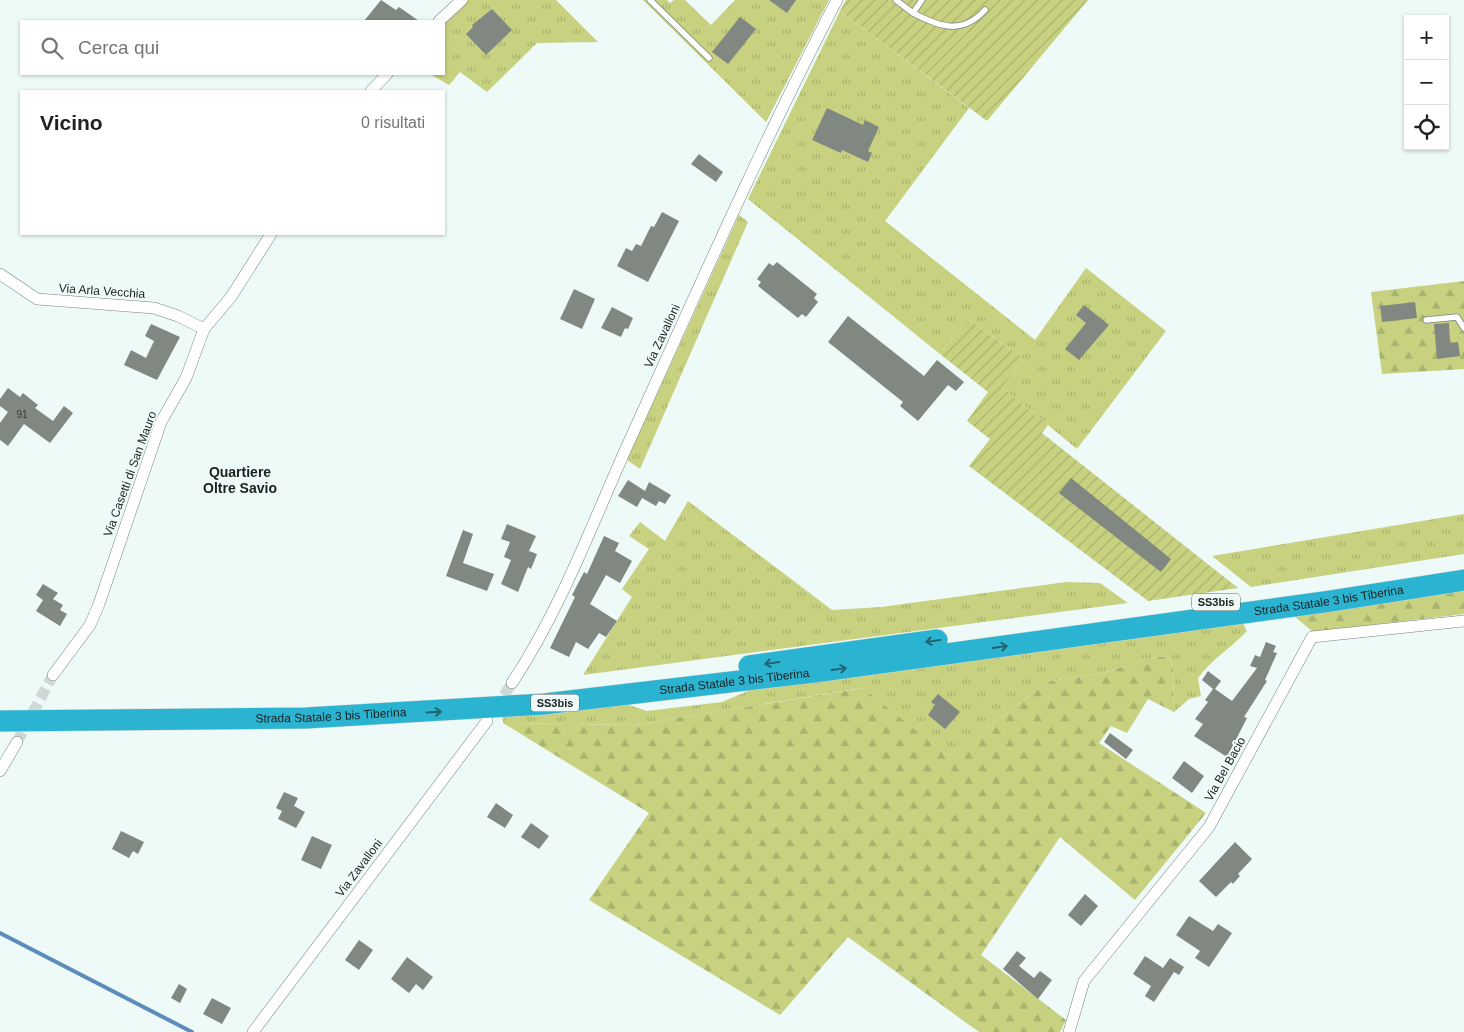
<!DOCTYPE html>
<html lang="it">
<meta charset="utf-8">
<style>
body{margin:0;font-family:Helvetica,sans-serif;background:#f2f2f2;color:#202124}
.controls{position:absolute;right:15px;top:15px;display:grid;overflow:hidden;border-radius:0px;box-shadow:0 1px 4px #0004}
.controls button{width:45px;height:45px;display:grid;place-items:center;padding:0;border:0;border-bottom:1px solid #e0e0e0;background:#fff;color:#202124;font:25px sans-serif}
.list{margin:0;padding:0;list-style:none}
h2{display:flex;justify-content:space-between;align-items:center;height:65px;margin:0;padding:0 20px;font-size:21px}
h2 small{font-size:16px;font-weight:400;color:#757577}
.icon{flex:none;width:28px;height:28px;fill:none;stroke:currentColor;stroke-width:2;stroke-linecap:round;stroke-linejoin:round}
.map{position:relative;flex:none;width:1464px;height:1032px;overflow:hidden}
.search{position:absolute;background:#fff;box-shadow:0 1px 4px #0004;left:20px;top:20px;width:425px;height:55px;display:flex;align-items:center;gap:12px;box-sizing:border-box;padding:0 18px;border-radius:0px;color:#757577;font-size:19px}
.panel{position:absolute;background:#fff;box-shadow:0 1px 4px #0004;left:20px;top:90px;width:425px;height:145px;border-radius:0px}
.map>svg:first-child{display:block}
</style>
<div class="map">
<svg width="1464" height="1032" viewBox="0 0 1464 1032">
<defs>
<pattern id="grass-tufts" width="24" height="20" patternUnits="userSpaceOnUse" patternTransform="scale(1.25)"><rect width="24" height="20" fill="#c7d17f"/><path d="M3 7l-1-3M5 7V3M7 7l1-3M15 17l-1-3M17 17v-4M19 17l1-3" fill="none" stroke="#aab36d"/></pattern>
<pattern id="forest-firs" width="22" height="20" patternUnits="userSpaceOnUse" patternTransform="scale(1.25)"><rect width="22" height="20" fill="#c7d17f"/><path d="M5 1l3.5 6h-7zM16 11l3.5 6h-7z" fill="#aab36d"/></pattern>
<pattern id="garden-furrows" width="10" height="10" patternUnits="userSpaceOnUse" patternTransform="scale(1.25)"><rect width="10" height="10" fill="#c7d17f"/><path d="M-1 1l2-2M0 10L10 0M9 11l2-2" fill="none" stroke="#aab36d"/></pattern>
</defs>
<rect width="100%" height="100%" fill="#eefaf8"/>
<g fill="url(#grass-tufts)">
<polygon points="468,0 556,0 598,42 537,43 487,92 460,72 449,85 430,74 444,74 444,22"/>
<polygon points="643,0 667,0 670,3 674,0 685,0 711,25 735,0 829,0 766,122"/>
<polygon points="840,11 969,108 885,221 1035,340 1086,268 1166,331 1077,449 1003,388 1023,358 968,319 940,354 748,199"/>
<polygon points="739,215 748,222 640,469 627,460"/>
<polygon points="688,501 832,610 881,607 1067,582 1100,583 1128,603 583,675 632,597 622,589 649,549 629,536 640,522 665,541"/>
<polygon points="1464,514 1464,554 1251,587 1212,556"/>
<path d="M1242,621l5,10c-17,18 -34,27 -49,47l3,18 -12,3 -15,13 -1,-46 -4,-10 -19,2 -46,15 -54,8 -102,75 -86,-68 -227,37 -132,-2 -1,-8 124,-11 21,7 75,-9 38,-16z"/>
</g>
<g fill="url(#forest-firs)">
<polygon points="1464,281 1464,369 1382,374 1371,292"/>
<polygon points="1464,588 1464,614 1313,632 1293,615"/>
<polygon points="1169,656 1173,666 1174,712 1148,699 1127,733 1111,726 1099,743 1206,813 1135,900 1060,837 981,955 1066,1020 1060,1032 979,1032 848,937 780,1015 589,900 649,813 503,723 635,725 863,688 948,756 1050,681 1104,673 1150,658"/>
</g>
<g fill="url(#garden-furrows)">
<polygon points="846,0 1088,0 987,121 840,11"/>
<polygon points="968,319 1023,358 1003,388 1048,425 1042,433 1238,588 1148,601 969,466 990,439 967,421 988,392 940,354"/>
</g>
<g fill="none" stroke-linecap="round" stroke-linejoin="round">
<polyline stroke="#5e8cba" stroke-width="4" points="0,933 192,1032"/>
</g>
<g fill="#818882">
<polygon points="381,0 396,10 399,7 419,21 364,21"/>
<polygon points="769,0 796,0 787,13"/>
<polygon points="492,9 512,30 486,55 466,34 473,27 472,25"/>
<polygon points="740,17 756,29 728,64 712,52"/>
<polygon points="827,108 863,125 865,120 879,127 868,151 872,153 868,162 842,150 841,153 812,140"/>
<polygon points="699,154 723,172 716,182 691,164"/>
<polygon points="662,212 679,221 648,282 617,266 626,248 632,251 636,244 641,246 651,226 654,227"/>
<polygon points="777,262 817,294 814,298 818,302 806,317 802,314 798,318 758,286 761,282 757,279 769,263 773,266"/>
<polygon points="574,289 595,299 582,329 560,319"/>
<polygon points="1415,302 1417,318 1382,322 1380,306"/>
<polygon points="1084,305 1109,325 1079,360 1065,349 1086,323 1076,315"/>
<polygon points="612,307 633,318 628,329 625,328 621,337 601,328"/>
<polygon points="848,316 924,376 937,360 964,382 956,391 948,385 918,421 900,406 903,402 828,342"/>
<polygon points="1449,323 1450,343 1458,342 1460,356 1437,359 1434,324"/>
<polygon points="151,324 180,337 157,380 124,365 131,350 146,358 154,341 145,336"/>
<polygon points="8,388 20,397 23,393 38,405 35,408 53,421 64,406 73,413 50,443 24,424 8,446 0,440 0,423 8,412 0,406 0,399"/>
<polygon points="1071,478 1171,559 1161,572 1059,493"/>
<polygon points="628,480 645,491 649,482 671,495 665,504 659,501 656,506 642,498 637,507 618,496"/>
<polygon points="507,524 536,536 529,551 537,554 531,569 528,567 518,592 501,584 511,560 504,557 510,542 501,539"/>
<polygon points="463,530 473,534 463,563 494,574 487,591 446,576"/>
<polygon points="604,536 619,543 615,551 632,561 620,583 606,575 590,604 617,621 606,637 599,633 588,649 576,642 569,657 550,648 575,597 572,595 584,572 587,574"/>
<polygon points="43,584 58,593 53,599 63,605 60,610 67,614 60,626 36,611 43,600 36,595"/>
<polygon points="1266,642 1276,646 1273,652 1277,653 1265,680 1267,681 1244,717 1247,718 1227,757 1194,736 1203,724 1195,719 1208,702 1205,700 1213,689 1202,680 1208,671 1221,681 1215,689 1232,701 1257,668 1250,666 1255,655 1260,657"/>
<polygon points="938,694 960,712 945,729 928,715 935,705 931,702"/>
<polygon points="1110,733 1133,750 1126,759 1104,742"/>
<polygon points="1184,761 1204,776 1192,793 1172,778"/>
<polygon points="284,792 298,798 294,806 305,812 296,828 278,819 282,811 276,808"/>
<polygon points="496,803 513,815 505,828 487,817"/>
<polygon points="531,823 549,836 539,849 521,837"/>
<polygon points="121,831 144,842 138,854 133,851 129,858 112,849"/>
<polygon points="312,836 332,845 321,869 301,860"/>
<polygon points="1235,842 1252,859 1238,874 1240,876 1233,884 1231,882 1216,897 1199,881"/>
<polygon points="1085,894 1098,906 1081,926 1068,915"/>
<polygon points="1189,916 1213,931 1218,924 1232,933 1209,967 1195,958 1200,951 1176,935"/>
<polygon points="359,940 373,950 359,970 345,960"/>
<polygon points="1017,951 1026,958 1019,966 1034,978 1040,971 1052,980 1038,999 1003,969"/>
<polygon points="1145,956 1163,968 1170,958 1184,967 1179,975 1174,972 1154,1002 1145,996 1151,986 1133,974"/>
<polygon points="407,957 433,977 423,990 416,984 409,993 391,979"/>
<polygon points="179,984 187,989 180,1003 171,998"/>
<polygon points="212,998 231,1008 222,1024 203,1014"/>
</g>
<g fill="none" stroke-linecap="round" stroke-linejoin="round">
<g stroke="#ced9d7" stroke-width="11" stroke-dasharray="11 5.5" stroke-linecap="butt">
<polyline points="495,709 512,683"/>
<polyline points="17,742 53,675"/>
</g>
<defs>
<g id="lane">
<polyline points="650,0 709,58"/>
<polyline points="896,0 913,13 922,0"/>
<path d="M913,13c27,14 49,22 72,-3"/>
<polyline points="1426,320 1457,317 1464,328"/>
</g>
<g id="street">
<polyline points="439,21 462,0"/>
<polyline points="371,91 387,74"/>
<polyline points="0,274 37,299 154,308 178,316 204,329"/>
<polyline points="53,675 90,625 99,604 161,422 186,378 204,329 231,297 271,234"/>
<path d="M512,683c49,-74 80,-159 116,-239 67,-148 134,-301 209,-444"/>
<polyline points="0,771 17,742"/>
<polyline points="253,1032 487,721"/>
<polyline points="1069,1032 1084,981 1209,827 1312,637 1464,621"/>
</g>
<g id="highway">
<polyline points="749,666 937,640"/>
<path id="s1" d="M0,721l306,-3 238,-14 271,-32 516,-71 133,-21"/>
</g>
</defs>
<use href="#lane" stroke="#788381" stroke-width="7"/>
<use href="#street" stroke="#788381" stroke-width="12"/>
<use href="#highway" stroke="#d6d7d7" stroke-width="22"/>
<use href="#lane" stroke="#fff" stroke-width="5.5"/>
<use href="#street" stroke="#fff" stroke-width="11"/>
<use href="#highway" stroke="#2bb4d1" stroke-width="21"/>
</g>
<defs><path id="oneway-shaft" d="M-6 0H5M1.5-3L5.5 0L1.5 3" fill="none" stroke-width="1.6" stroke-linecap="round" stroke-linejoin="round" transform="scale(1.25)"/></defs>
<g stroke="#23636f">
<use href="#oneway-shaft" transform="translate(933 641) rotate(172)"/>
<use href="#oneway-shaft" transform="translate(1000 647) rotate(-8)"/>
<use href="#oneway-shaft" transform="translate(772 663) rotate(172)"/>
<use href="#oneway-shaft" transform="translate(839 669) rotate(-8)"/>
<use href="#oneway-shaft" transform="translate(434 712) rotate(-3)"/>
</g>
<g text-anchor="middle" stroke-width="4" stroke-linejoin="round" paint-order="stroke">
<g font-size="10" fill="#353a38">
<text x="22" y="418">91</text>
</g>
<g fill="#eefaf8" stroke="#5b6160" stroke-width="1">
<rect x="1192" y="593.5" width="48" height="17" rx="4"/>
<rect x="531" y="694.5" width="48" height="17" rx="4"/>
</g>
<g font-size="11" font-weight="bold" fill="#1c201f">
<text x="1216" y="606">SS3bis</text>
<text x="555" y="707">SS3bis</text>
</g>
<g font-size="12" fill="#1c201f" stroke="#eefaf8">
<text transform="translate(102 291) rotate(4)" y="4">Via Arla Vecchia</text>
<text transform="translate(662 336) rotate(-65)" y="4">Via Zavalloni</text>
<text transform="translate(130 474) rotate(-70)" y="4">Via Casetti di San Mauro</text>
<text dy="4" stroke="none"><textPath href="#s1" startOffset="1336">Strada Statale 3 bis Tiberina</textPath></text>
<text dy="4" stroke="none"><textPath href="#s1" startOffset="736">Strada Statale 3 bis Tiberina</textPath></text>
<text dy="4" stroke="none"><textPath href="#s1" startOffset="331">Strada Statale 3 bis Tiberina</textPath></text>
<text transform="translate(1225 769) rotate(-61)" y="4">Via Bel Bacio</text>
<text transform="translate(359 868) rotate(-53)" y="4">Via Zavalloni</text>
</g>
<g font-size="14" font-weight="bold" fill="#1c201f" stroke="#eefaf8">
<text x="240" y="477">Quartiere<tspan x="240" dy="16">Oltre Savio</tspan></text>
</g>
</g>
</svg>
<div class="controls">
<button>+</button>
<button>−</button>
<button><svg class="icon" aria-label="locate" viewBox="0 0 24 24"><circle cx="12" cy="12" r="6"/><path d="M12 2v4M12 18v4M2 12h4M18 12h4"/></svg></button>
</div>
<div class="search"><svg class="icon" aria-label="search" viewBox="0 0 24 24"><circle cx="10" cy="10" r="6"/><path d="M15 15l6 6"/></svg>Cerca qui</div>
<section class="panel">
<h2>Vicino<small>0 risultati</small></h2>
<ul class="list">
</ul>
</section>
</div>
